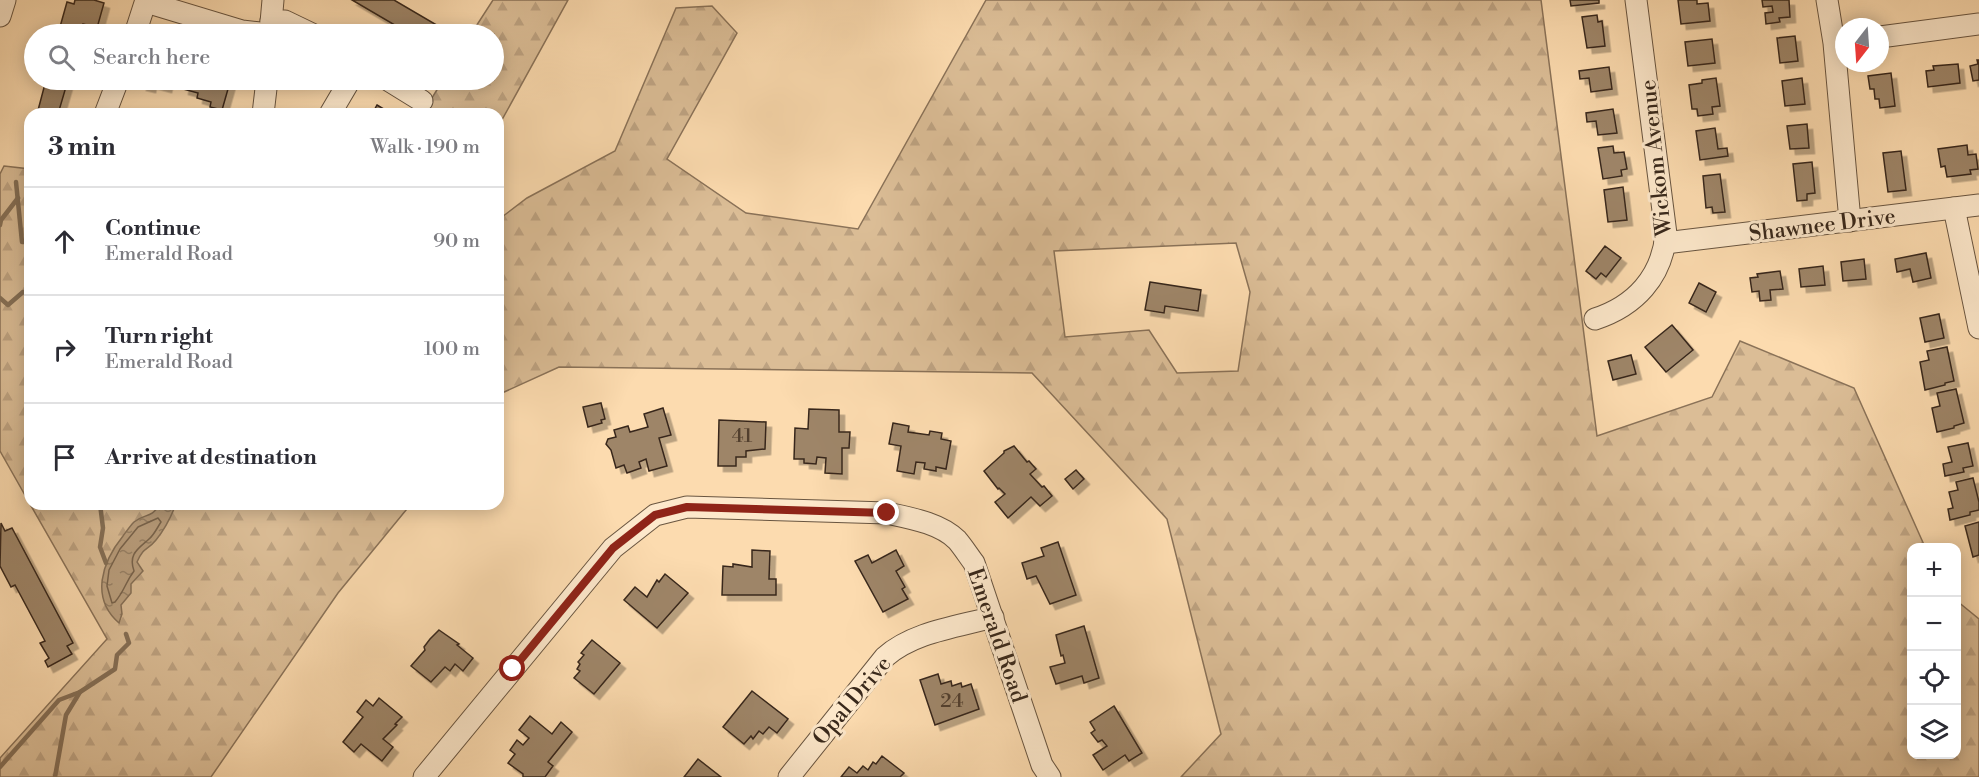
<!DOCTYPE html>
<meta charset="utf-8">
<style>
body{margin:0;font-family:"Libre Bodoni",serif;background:#f2f2f3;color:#2b2b33}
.controls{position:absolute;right:18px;bottom:18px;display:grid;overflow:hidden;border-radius:12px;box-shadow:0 3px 15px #0003}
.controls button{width:54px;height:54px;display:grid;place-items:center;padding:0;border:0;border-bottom:2px solid #e1e1e2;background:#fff;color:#2b2b33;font:30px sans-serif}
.compass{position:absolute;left:1835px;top:18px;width:54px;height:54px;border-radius:50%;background:#fff;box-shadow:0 3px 15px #0003;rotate:197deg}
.stop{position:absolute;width:18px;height:18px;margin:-14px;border:4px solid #8f2418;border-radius:50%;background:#fff}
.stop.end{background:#8f2418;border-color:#fff;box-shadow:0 2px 6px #0008}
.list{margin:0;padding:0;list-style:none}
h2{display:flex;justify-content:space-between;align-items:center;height:78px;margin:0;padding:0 24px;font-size:26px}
h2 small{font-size:20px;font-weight:400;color:#7c7c81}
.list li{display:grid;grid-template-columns:39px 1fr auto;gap:18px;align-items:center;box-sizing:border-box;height:108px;padding:0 24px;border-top:2px solid #e1e1e2}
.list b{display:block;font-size:22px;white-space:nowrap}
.list p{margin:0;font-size:20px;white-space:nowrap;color:#7c7c81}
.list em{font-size:20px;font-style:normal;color:#7c7c81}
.icon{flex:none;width:33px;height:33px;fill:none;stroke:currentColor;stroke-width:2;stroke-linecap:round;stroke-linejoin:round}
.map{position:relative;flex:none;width:1979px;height:777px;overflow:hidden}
.search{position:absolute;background:#fff;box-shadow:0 3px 15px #0003;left:24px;top:24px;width:480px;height:66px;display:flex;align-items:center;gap:15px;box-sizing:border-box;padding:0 21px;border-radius:33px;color:#7c7c81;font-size:22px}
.panel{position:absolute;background:#fff;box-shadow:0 3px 15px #0003;left:24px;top:108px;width:480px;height:402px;border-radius:18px}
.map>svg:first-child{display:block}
</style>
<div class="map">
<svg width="1979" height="777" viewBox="0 0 1979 777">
<defs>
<pattern id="forest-firs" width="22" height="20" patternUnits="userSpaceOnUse" patternTransform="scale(1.5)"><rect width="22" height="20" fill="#dbbd96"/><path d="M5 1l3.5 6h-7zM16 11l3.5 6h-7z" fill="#bda281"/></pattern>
<pattern id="water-ripples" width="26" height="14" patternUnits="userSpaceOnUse" patternTransform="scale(1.5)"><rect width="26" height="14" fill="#b99e7d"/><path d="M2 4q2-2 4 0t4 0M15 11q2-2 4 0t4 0" fill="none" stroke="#978166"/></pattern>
<filter id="shadow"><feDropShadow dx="5.5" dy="5.5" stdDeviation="0" flood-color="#0004"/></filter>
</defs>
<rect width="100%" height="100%" fill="#fcdbaf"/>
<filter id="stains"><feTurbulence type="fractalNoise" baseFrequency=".00333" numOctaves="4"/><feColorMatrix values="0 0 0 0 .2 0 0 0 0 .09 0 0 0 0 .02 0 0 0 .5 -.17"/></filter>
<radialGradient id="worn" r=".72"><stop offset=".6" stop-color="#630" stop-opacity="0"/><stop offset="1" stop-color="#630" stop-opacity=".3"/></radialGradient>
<g fill="url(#forest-firs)" stroke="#8a7258" stroke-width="1.5" fill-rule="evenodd">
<polygon points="493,0 568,0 498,127 498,114 422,114 443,80 494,80 494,34 471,34"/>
<path d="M986,0h555l56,436 115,-39 28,-56 114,47 71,159 -13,1v206h44l1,-153 22,18v158h-798l40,-43 -54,-215 -135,-146 -473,-6 -57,26 -4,4v-177l29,-22 88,-47 61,-143 36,-2 25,27 -70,126 79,54 112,16zM1236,243l14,49 -12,79 -61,2 -28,-43 -84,7 -11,-86z"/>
<polygon points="4,166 30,169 30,504 0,451 0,174"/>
<polygon points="30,504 411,504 338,593 211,777 0,777 0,758 107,639"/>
</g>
<path fill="url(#water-ripples)" stroke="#856f56" stroke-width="1.5" d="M160,504h16c-5,13 -11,25 -20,36 -9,11 -12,6 -19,22l6,9 -12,13v9l-10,12 1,9 -3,9c-29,-25 -17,-61 4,-87 3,-4 7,-10 11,-14 11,-9 17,-3 26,-18z"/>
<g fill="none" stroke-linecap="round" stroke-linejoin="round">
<path stroke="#78634c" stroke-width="1.5" d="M158,518l3,4c-4,6 -7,13 -12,17 -11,10 -21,15 -15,32 -9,12 -9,19 -19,31l-3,1 -5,-17 2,-16 11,-21 18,-22z"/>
<g stroke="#856f56" stroke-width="4.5">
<polyline points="16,182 22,242 30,242"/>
<polyline points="0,225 1,220 18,198"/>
<polyline points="0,298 8,305 23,292 30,293"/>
<polyline points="100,504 103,528 100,547 106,563"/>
<polyline points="0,767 59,700 80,692"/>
<polyline points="55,777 66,715 80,692 115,669 117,655 129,643 126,634"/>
</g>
</g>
<g fill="#9e8568" stroke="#38281b" stroke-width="1.5" filter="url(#shadow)">
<polygon points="75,0 94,0 104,3 97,28 83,24 80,34 58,34 67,2 74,4"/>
<polygon points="352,0 394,0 452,34 410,34"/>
<polygon points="1570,0 1599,0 1599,3 1571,6"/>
<polygon points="1678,0 1697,0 1697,4 1708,3 1710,21 1681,24"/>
<polygon points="1762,0 1789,0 1790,17 1779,18 1780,22 1766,24 1765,13 1773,12 1772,6 1763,7"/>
<polygon points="1597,15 1598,22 1602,21 1605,46 1587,48 1582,17"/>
<polygon points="1795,36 1798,61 1780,63 1777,38"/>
<polygon points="1712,39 1715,63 1688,66 1685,42"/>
<polygon points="1977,60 1979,60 1979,80 1973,81 1970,66 1978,64"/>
<polygon points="1958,64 1960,83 1928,87 1926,71 1934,70 1933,66"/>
<polygon points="1609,67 1612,89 1591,92 1589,78 1580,79 1579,71"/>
<polygon points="1891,73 1895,106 1880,108 1879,99 1875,99 1874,89 1870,89 1868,76"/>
<polygon points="1716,78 1720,106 1712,107 1713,114 1698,116 1697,109 1692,109 1689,85 1702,83 1702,80"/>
<polygon points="1802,78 1805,104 1785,106 1782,81"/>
<polygon points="46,80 68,80 58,114 37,114"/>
<polygon points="143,80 168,80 166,87 151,83 150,87 141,85"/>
<polygon points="170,80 220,80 230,82 222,110 210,107 211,102 197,98 198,93 183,89 184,84"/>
<polygon points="377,105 392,114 372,114"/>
<polygon points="1613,109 1617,133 1598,135 1596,121 1587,122 1586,113"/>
<polygon points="1807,124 1809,148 1790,149 1787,126"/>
<polygon points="1715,128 1718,149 1727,148 1728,156 1700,160 1696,131"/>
<polygon points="1967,145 1968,155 1976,154 1978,169 1970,170 1971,174 1947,177 1945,166 1941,167 1938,149"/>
<polygon points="1613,146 1614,153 1624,152 1627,169 1621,170 1622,176 1603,179 1598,148"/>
<polygon points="1901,151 1906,190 1888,192 1883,153"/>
<polygon points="1812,162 1815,193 1807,194 1807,200 1797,201 1793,164"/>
<polygon points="1720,174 1725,212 1713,213 1712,207 1706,208 1703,176"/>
<polygon points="1623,187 1627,220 1608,222 1604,190"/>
<polygon points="1605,246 1621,258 1606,277 1601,273 1596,279 1586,271"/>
<polygon points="1926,253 1931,278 1913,282 1910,269 1897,272 1895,259"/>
<polygon points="1864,259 1866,279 1843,281 1841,262"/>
<polygon points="1823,266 1825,285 1801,287 1799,269"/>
<polygon points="1780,271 1783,289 1770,290 1771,300 1760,301 1759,291 1752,292 1750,278 1758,277 1757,274"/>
<polygon points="1150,282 1201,290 1198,311 1165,306 1164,313 1145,310"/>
<polygon points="1699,283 1716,292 1706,312 1689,303"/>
<polygon points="1939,314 1944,338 1925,342 1920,318"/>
<polygon points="1672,325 1693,350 1666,372 1645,347"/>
<polygon points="1947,347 1954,381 1945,383 1945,385 1925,390 1920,362 1929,360 1927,351"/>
<polygon points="1631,355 1636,374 1613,380 1608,361"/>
<polygon points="1956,389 1964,423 1954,426 1954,428 1937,432 1932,408 1940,406 1937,393"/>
<polygon points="601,403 605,419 601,420 602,423 588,427 583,407"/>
<polygon points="663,408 671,435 659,438 667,466 649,471 646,459 639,462 641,468 627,473 624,465 616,468 611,450 606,444 608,439 616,437 614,430 628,426 630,432 648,427 644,414"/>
<polygon points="809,409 839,410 839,432 850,432 849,448 842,448 842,474 825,473 826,458 817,457 816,464 804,463 804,459 794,459 795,428 808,429"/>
<polygon points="719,420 766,422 765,449 746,451 746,457 736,457 736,466 718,466"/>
<polygon points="893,423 909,426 908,432 929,435 930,431 942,433 941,439 951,441 946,469 936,467 936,471 924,469 925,463 916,462 914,474 897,471 901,446 889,444"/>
<polygon points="1968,443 1973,466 1963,468 1964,472 1945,476 1943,464 1952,462 1948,447"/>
<polygon points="1014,446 1027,462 1029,461 1036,469 1030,474 1042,487 1044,486 1052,496 1040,506 1031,497 1008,518 995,502 1005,494 999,488 998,489 984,471 1004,453 1004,451"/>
<polygon points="1076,470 1084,479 1073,489 1065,479"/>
<polygon points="1973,478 1979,502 1979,510 1970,512 1970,515 1950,520 1948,509 1953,508 1949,492 1958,490 1956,482"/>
<polygon points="1979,522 1979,555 1973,557 1965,526"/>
<polygon points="1,523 5,531 12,528 73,643 67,646 72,654 48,667 45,661 49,658 40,643 45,641 15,585 11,587 0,566"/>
<polygon points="1058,542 1076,595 1050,604 1036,576 1027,579 1022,563 1044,556 1041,548"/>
<polygon points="752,550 770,551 769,579 776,579 776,595 722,595 723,566 733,567 733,564 752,567"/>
<polygon points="896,550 904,566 896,571 905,587 902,589 908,599 883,612 855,561 868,555 872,563"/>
<polygon points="665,574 688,593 657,628 624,600 635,587 647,597 657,580 659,582"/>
<polygon points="1084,626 1099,678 1084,683 1082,676 1056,684 1050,667 1065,663 1063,655 1061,656 1056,635"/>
<polygon points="439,630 459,644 457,645 473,658 463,671 455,664 450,671 445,667 431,682 411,666 425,650 424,647 430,639"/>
<polygon points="592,640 620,663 594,694 574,678 580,671 577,669 580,664 578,662 584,655 581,653"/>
<polygon points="938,674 941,684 951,681 952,686 961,683 962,687 971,684 979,709 935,725 920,680"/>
<polygon points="752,691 788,719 777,733 769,727 763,734 759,731 753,739 751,736 744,744 723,727"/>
<polygon points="379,698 402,717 395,724 397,725 383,739 393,747 382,761 361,744 354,752 343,742 363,717 357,712 366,700 373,706"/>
<polygon points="1114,706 1142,753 1129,761 1125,755 1103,770 1093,755 1107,746 1102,740 1098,742 1091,733 1095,730 1090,722"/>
<polygon points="530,716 552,734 561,722 572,732 548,762 553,766 545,777 523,777 523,774 508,763 515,754 510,750 517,740 523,745 529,738 519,730"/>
<polygon points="882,756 904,773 900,777 841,777 849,767 857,773 863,766 868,770 873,762 876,764"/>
<polygon points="698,759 721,777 684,777"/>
</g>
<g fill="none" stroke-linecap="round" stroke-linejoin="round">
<defs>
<g id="minor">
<polyline points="1827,0 1834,43 1850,221"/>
<polyline points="146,2 242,31 270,34"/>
<polyline points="0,16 5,0"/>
<polyline points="271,21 285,21 312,34"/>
<polyline points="135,34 146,0"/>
<polyline points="270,34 273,0"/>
<polyline points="1880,37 1979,24"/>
<polyline points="388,80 422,101"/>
<polyline points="105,114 118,80"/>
<polyline points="263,114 267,80"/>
<polyline points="330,114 350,80"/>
<polyline points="1954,208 1979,328"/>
<polyline points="1665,243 1979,205"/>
<path d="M1595,319c40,-13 67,-42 71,-85l-30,-234"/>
<path d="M424,777l189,-229 42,-33 32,-8 200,6c23,5 53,10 70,27 6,7 11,15 17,23l68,202 8,12"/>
<path d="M789,777l96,-120c28,-25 72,-30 108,-40"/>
</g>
</defs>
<use href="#minor" stroke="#695540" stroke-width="23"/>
<use href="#minor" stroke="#fde8cb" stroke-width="21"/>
</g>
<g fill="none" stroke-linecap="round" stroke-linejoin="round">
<polyline stroke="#8f2418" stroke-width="8" points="513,669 613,548 655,515 687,507 887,513"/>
</g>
<g text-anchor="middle" stroke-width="6" stroke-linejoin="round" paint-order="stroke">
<g font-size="20" fill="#523f2e">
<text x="742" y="442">41</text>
<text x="952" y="707">24</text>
</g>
<g font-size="22" fill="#38281b" stroke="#fde8cb">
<text transform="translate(1655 158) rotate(-96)" y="8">Wickom Avenue</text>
<text transform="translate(1822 224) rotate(-7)" y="8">Shawnee Drive</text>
<text transform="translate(998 635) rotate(71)" y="8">Emerald Road</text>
<text transform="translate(851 700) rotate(-50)" y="8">Opal Drive</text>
</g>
</g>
<rect width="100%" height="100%" filter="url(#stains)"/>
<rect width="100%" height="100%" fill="url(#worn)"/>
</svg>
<div class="controls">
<button>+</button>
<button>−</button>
<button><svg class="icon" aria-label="locate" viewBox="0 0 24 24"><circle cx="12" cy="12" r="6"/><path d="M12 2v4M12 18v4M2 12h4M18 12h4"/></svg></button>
<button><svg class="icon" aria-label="layers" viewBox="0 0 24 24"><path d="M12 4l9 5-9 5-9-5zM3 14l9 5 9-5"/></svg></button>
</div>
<svg class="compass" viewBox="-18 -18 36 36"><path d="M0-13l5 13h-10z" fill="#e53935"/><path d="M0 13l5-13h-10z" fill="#7c7c81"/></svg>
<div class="stop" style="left:513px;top:669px"></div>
<div class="stop end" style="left:887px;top:513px"></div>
<div class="search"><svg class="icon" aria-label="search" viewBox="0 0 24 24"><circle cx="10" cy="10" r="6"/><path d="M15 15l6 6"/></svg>Search here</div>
<section class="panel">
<h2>3 min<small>Walk · 190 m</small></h2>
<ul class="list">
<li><svg class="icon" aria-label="ahead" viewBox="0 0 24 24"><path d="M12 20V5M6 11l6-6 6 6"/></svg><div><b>Continue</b><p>Emerald Road</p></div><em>90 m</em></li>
<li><svg class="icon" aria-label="right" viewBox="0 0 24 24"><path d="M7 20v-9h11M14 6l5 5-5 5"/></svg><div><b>Turn right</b><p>Emerald Road</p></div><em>100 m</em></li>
<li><svg class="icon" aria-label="arrive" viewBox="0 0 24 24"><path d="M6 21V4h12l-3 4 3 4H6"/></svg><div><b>Arrive at destination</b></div></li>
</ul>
</section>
</div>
